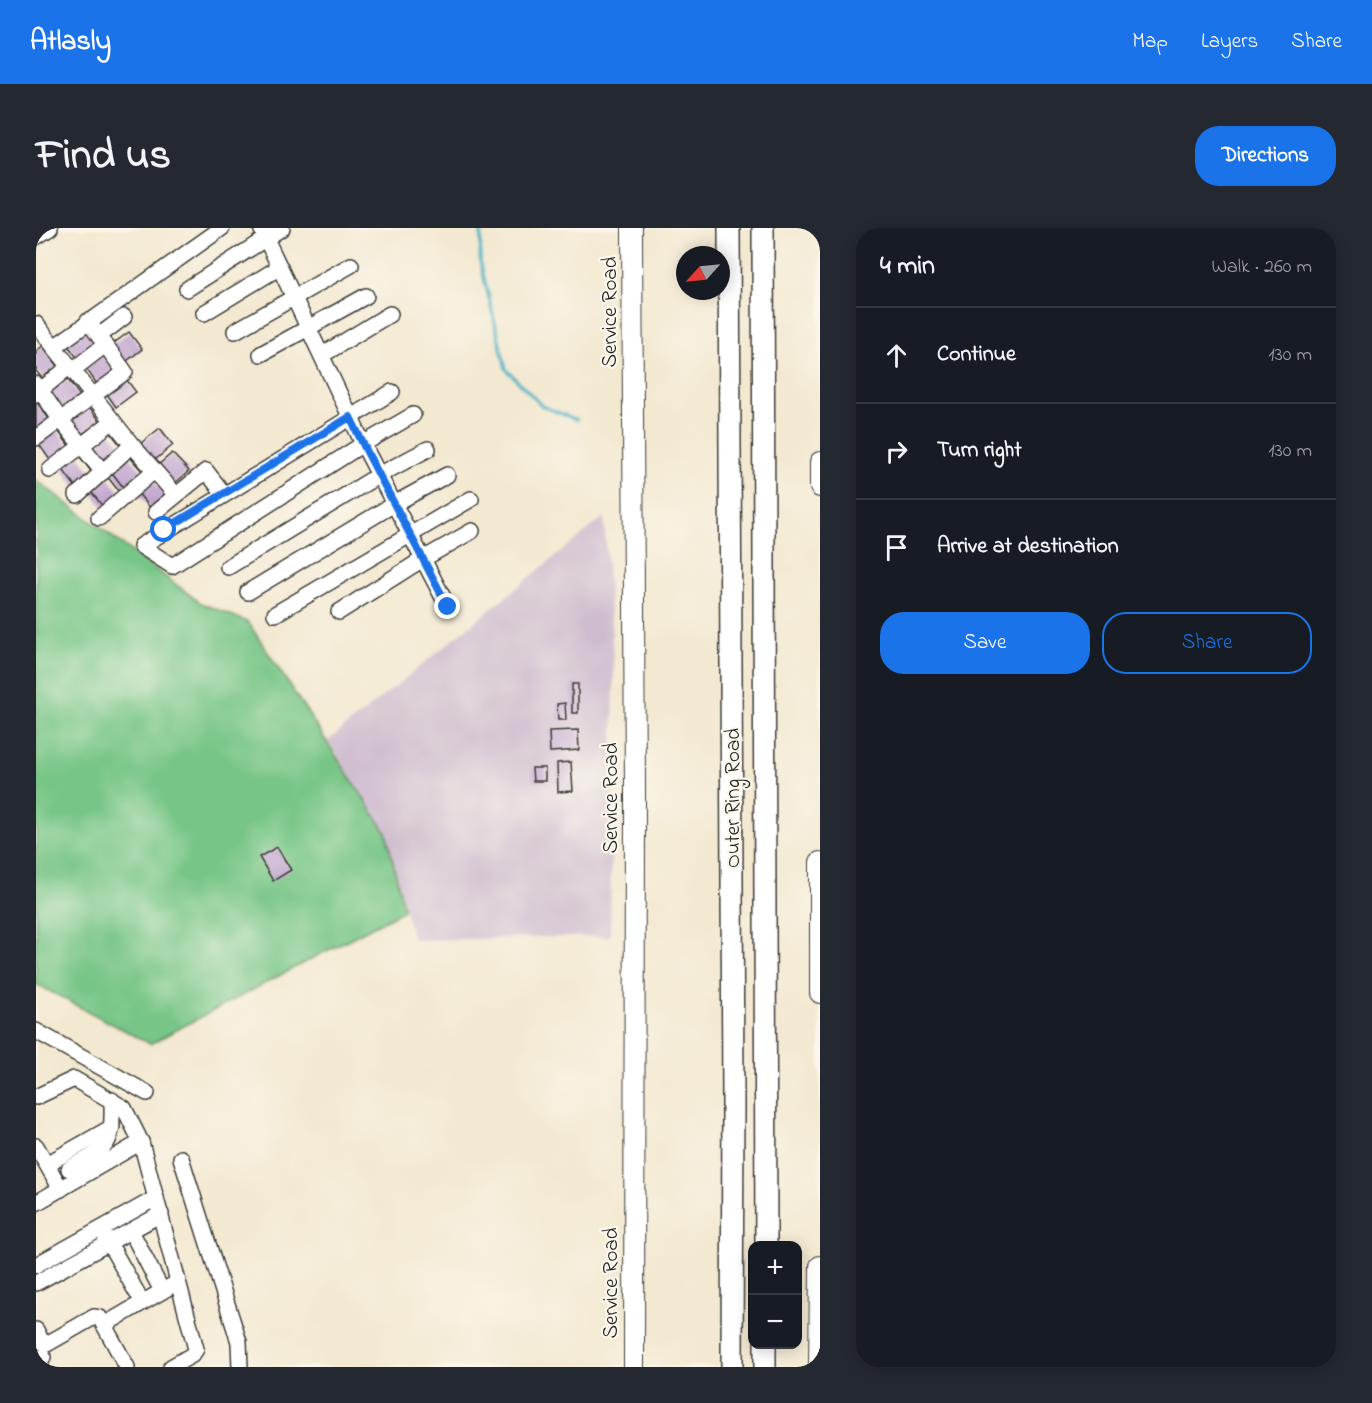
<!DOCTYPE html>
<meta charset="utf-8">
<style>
body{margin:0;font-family:"Indie Flower",sans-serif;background:#242831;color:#f1f3f6}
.controls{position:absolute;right:18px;bottom:18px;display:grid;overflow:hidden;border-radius:12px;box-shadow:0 3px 15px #0003}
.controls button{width:54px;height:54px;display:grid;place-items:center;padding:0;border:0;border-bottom:2px solid #363941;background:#171b24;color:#f1f3f6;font:30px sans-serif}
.compass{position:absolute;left:640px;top:18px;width:54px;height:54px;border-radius:50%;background:#171b24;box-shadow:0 3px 15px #0003;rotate:243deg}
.stop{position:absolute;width:18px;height:18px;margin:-14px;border:4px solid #1a73e8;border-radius:50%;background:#fff}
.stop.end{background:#1a73e8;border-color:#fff;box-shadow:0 2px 6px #0008}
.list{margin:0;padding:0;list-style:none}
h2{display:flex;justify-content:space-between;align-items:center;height:78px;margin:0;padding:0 24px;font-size:26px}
h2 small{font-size:20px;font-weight:400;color:#9ea1a6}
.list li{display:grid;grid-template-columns:39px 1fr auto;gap:18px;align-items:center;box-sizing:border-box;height:96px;padding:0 24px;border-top:2px solid #363941}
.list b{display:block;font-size:22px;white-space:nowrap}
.list em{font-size:20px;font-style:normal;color:#9ea1a6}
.actions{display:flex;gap:12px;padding:18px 24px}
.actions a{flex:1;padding:14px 0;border:2px solid #1a73e8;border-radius:24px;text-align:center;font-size:21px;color:#1a73e8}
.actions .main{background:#1a73e8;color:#fff}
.icon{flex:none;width:33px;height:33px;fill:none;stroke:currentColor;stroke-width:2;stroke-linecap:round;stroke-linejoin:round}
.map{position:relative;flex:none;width:784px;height:1139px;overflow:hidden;border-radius:24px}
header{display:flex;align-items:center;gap:36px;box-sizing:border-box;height:84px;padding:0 30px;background:#1a73e8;color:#fff}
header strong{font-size:28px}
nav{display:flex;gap:33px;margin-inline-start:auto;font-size:21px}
.intro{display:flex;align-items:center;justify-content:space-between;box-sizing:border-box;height:144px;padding:0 36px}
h1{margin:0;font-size:42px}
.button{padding:15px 27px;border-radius:24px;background:#1a73e8;color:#fff;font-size:21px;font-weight:700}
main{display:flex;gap:36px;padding:0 36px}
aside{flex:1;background:#171b24;border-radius:24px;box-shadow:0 3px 15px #0003}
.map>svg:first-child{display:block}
</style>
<header>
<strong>Atlasly</strong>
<nav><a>Map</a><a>Layers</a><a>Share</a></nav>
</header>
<div class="intro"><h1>Find us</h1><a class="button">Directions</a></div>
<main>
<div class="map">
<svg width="784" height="1139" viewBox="0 0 784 1139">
<rect width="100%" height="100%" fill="#fbf7ec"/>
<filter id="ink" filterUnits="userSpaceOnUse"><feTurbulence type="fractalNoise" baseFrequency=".0167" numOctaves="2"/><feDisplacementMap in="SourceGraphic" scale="12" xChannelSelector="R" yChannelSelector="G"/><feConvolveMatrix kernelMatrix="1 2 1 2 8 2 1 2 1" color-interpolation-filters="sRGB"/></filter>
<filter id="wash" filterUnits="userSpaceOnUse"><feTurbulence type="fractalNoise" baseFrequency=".008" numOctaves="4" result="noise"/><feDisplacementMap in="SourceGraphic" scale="24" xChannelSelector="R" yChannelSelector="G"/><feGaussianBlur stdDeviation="1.35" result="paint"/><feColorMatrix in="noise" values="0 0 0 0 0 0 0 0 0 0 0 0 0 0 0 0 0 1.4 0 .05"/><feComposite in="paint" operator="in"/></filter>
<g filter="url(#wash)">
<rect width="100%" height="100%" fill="#f3e8d0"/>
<polygon fill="#cfbdcf" points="568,289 578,442 574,708 377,712 350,604 292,513"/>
<polygon fill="#78c687" stroke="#4a7152" stroke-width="1.5" points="0,252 165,375 212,394 350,604 368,682 114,816 0,756"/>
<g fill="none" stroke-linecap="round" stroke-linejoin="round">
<polyline stroke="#47b2c5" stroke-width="3" points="447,0 445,4 444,33 470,141 506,178 541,192"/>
</g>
<g id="blocks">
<g fill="#c0a3ce">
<polygon points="49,100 61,117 42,131 30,115"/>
<polygon points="93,104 106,121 87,136 74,118"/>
<polygon points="7,118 22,138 6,150 0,143 0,123"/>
<polygon points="68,125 81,141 61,156 49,139"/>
<polygon points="87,147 100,164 80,179 68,162"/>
<polygon points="31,150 44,168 25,182 12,164"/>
<polygon points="0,173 14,192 0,202"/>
<polygon points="51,176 64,193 45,207 33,189"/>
<polygon points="124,200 137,217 119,232 105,215"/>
<polygon points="21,201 33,218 14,232 2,215"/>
<polygon points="72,201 85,218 65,233 52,216"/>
<polygon points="136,225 153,243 137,257 120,239"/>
<polygon points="42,226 57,246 39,258 25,239"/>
<polygon points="92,227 106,243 87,259 74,242"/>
<polygon points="70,247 85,266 68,280 53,261"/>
<polygon points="116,251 132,270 117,283 101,264"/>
<rect x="536" y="456" width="6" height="29"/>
<polygon points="529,475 530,492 522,492 521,476"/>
<polygon points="542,502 543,522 514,524 513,503"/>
<polygon points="535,534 537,563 522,564 521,535"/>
<polygon points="496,540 509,540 509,553 497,553"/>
<polygon points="241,619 255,642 237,653 223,629"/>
</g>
</g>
</g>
<g filter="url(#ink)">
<use href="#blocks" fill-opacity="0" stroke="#3c3b37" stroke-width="1.5"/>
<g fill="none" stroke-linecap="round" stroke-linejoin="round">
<defs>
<g id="minor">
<polyline points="225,0 331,224 412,379"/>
<polyline points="0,9 14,0"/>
<polyline points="151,61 246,0"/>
<polyline points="168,85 244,39"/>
<polyline points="0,96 96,217 140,267"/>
<polyline points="199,103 315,37"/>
<polyline points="63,108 88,89"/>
<polyline points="18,119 186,0"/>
<polyline points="225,126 330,68"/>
<polyline points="286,127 354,86"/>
<polyline points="38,141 69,117"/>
<polyline points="0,156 24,191 67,244"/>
<polyline points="356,164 105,318 136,338 327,216 377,187"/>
<polyline points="0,166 34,138"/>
<polyline points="0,210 89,144 52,93"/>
<polyline points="14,242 77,193"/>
<polyline points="41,267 96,217"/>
<polyline points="120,284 170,243 188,266"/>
<polyline points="63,290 118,243"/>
<polyline points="192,339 343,247 392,221"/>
<polyline points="212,364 358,276 411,247"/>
<polyline points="303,384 387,331 436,303"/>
<polyline points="239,386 435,271"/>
<polyline points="0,803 111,865"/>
<polyline points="0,869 38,851 88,880 105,914 160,1121 156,1127 135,1139"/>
<polyline points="0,918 25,961"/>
<polyline points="145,930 203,1114 204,1139"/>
<polyline points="11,936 76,899"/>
<path d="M33,941c40,-23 44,-21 43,-69"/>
<polyline points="0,975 105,914"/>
<polyline points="95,1003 126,1063"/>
<polyline points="68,1006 101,1065"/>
<polyline points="0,1037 120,970"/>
<polyline points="0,1055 125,986"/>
<polyline points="68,1097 91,1139"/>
<polyline points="0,1102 6,1114 11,1116 58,1089 64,1090 68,1097 142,1054"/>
<polyline points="3,1139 7,1129"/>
</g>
<g id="major">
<polyline points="596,0 599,564 598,1139"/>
<polyline points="784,234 784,259"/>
<polyline points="784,634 784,765"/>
<polyline points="783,1139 784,1038"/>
</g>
<g id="highway">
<polyline points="693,0 697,872 696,1139"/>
<polyline points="727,0 730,1018"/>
<polyline points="729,1139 729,1116"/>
</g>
</defs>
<use href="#minor" stroke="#3c3b37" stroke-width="18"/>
<use href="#major" stroke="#3c3b37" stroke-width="22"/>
<use href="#highway" stroke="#3c3b37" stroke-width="24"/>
<use href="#minor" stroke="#fff" stroke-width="15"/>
<use href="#major" stroke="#fff" stroke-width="20"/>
<use href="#highway" stroke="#fff" stroke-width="21"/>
</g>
</g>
<g fill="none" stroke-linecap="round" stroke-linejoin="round" filter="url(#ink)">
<polyline stroke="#1a73e8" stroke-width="8" points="128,302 314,189 331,224 412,379"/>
</g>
<g text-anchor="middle" stroke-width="4.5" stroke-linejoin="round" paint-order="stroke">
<g font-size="21" fill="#1c1c1c" stroke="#fbf7ec">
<text transform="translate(573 84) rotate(-90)" y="7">Service Road</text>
<text transform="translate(574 570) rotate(-90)" y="7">Service Road</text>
<text transform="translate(696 570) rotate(-90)" y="7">Outer Ring Road</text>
<text transform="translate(574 1055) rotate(-90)" y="7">Service Road</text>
</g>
</g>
</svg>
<div class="controls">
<button>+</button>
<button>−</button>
</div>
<svg class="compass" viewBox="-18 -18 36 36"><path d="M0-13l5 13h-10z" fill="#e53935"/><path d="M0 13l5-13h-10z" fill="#9ea1a6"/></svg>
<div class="stop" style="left:128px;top:302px"></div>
<div class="stop end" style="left:412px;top:379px"></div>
</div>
<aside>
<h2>4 min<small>Walk · 260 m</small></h2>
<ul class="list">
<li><svg class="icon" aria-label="ahead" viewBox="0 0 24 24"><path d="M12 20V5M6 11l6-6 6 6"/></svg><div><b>Continue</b></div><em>130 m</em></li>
<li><svg class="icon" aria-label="right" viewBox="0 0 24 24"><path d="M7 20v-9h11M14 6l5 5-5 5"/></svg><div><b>Turn right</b></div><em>130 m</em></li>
<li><svg class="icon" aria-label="arrive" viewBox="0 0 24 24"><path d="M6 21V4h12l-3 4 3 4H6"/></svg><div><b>Arrive at destination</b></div></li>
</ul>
<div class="actions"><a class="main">Save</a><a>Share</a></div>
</aside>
</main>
